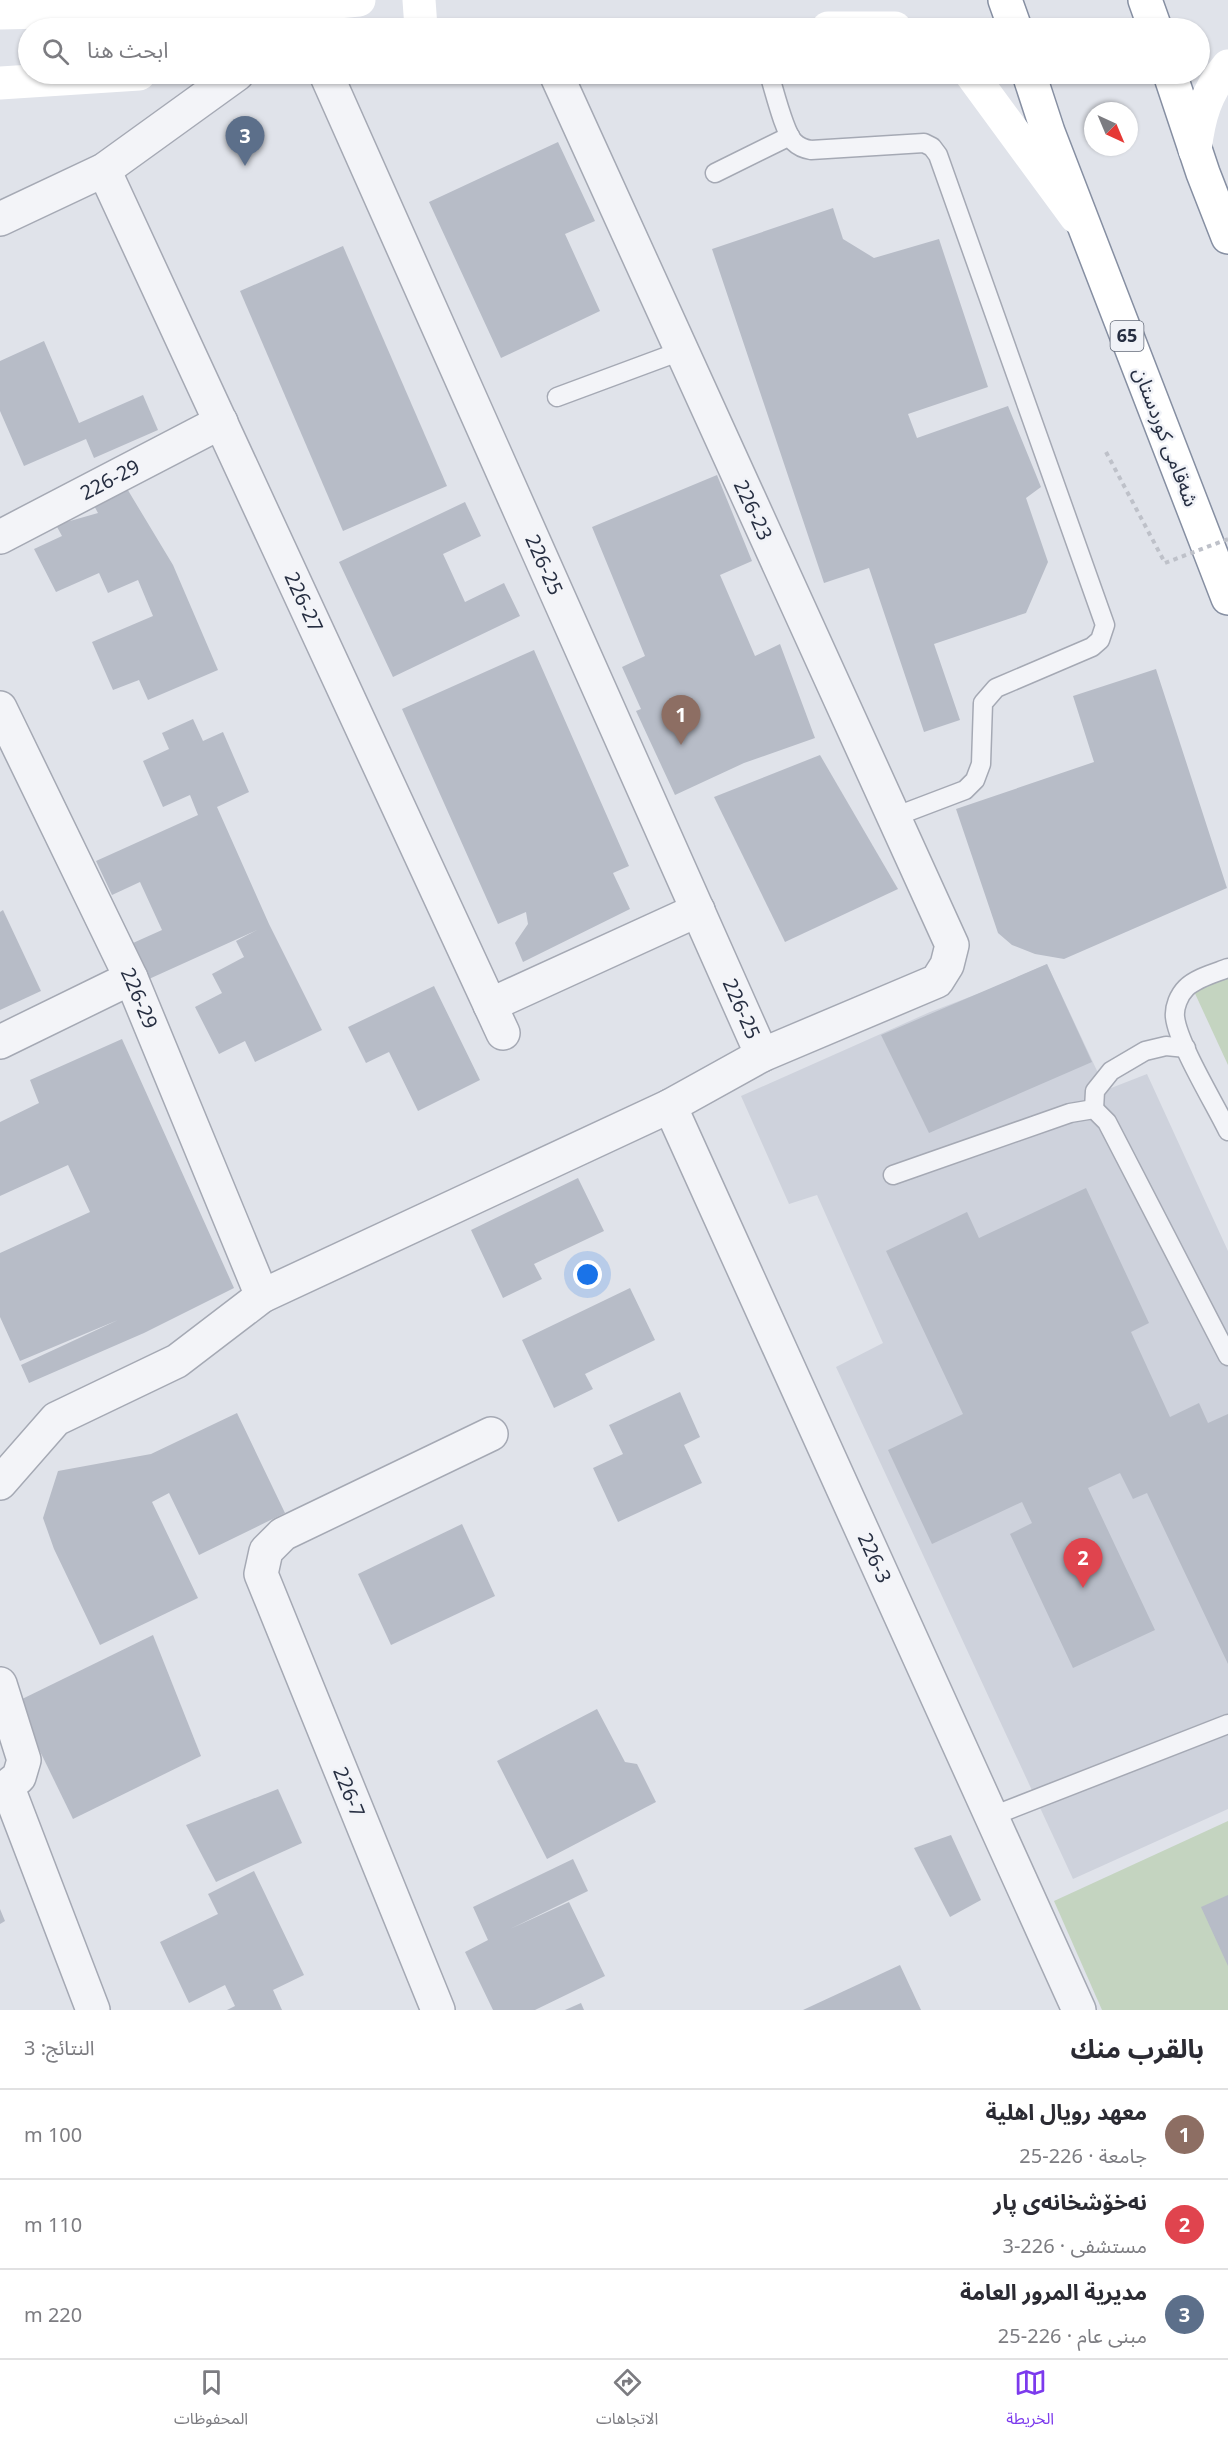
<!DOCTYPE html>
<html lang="ar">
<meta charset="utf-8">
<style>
body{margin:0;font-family:"Noto Sans","Noto Sans Arabic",sans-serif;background:#f2f2f3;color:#2b2b33;direction:rtl}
.compass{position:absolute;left:1084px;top:102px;width:54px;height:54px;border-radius:50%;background:#fff;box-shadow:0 2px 4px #0004;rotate:136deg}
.you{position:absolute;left:588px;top:1275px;width:21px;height:21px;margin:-15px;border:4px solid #fff;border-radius:50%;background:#1a73e8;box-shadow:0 0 0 9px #1a73e833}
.badge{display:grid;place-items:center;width:39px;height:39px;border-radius:50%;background:#7c3aed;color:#fff;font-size:20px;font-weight:700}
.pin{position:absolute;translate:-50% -50px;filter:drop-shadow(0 2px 3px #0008)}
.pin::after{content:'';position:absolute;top:32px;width:21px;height:18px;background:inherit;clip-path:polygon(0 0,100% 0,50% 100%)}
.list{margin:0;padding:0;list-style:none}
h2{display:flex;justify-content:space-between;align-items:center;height:78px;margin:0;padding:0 24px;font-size:26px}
h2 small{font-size:20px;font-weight:400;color:#7c7c81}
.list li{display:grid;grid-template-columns:39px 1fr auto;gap:18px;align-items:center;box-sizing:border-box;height:90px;padding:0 24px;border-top:2px solid #e1e1e2}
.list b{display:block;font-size:22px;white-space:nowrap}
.list p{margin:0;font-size:20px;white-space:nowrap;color:#7c7c81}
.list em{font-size:20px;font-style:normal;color:#7c7c81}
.icon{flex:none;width:33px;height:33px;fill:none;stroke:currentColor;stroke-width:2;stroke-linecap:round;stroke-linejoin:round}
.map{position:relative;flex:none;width:1228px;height:2010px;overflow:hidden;direction:ltr}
.search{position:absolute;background:#fff;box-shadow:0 2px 4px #0004;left:18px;right:18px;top:18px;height:66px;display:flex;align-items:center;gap:15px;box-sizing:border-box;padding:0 21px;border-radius:33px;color:#7c7c81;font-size:22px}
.sheet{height:348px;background:#fff}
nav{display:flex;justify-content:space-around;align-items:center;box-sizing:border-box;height:84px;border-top:2px solid #e1e1e2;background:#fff;font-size:16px;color:#7c7c81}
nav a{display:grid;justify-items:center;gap:3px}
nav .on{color:#7c3aed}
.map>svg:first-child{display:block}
</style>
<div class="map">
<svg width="1228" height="2010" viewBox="0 0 1228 2010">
<rect width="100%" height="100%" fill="#e0e3ea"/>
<polygon fill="#ced2dc" points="1047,964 1106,1090 1147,1074 1228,1251 1228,1809 1073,1879 836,1367 883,1343 817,1195 789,1204 741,1096 930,1012 988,990"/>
<g fill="#c4d4c0">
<polygon points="1228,972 1228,1065 1192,987"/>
<polygon points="1228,1821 1228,2010 1102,2010 1054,1901"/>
</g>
<g fill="#b7bcc7">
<polygon points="558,142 595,221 565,234 600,311 501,358 429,202"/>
<polygon points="833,208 843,239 874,258 939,239 988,387 908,414 917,438 1008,406 1041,487 1026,498 1048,562 1026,613 934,644 960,720 924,732 869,568 824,583 712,249"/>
<polygon points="343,246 447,486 343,531 240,291"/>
<polygon points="44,341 79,423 143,395 158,430 94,458 86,439 24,466 0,411 0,361"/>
<polygon points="717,475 752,561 720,575 755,656 780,644 815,738 744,763 675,795 636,711 641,709 622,667 645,656 592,527"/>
<polygon points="126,487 173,565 218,670 148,700 139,680 113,690 92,642 153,616 138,580 108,593 99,573 56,592 34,549 62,536 56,525 98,513 91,500"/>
<polygon points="465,502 481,536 443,554 465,602 504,583 520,616 393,677 339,562"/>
<polygon points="534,650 629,866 613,873 630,909 523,962 515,943 528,924 526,912 498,924 402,709"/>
<polygon points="1156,669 1227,888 1064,959 1035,954 1012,945 998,933 956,809 1094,762 1073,696"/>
<polygon points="193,719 203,741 223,732 249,792 217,807 269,924 322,1030 255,1062 245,1041 219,1054 195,1007 222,993 212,974 244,957 236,941 257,930 149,979 133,943 162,930 140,882 112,895 96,861 198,815 190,795 163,807 143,761 169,749 162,733"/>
<polygon points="820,755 898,889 785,942 714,797"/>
<polygon points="3,910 41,991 0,1010 0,912"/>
<polygon points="1047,964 1092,1062 929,1133 881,1035"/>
<polygon points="434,986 480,1080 418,1111 389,1052 366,1063 348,1027"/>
<polygon points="122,1039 234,1288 144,1333 29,1383 21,1365 118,1320 20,1361 0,1317 0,1253 90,1212 68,1165 0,1196 0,1122 39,1103 30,1080"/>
<polygon points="578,1178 604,1231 534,1264 542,1279 503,1298 471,1230"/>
<polygon points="1086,1188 1149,1323 1131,1332 1170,1417 1199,1403 1208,1423 1228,1414 1228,1664 1147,1493 1133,1499 1120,1473 1088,1488 1155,1630 1073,1668 1010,1534 1032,1523 1022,1502 932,1544 888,1450 963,1414 886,1251 967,1212 979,1238"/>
<polygon points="630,1288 655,1340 585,1374 593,1389 554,1408 522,1340"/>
<polygon points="680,1392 700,1437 684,1445 702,1483 618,1522 593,1468 623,1454 609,1425"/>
<polygon points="237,1413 285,1513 199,1555 169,1493 152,1502 198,1598 100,1645 54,1549 43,1518 58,1471 151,1454"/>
<polygon points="462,1524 495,1596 391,1645 358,1574"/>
<polygon points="153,1635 201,1756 73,1819 16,1702"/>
<polygon points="597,1709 625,1762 637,1764 656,1802 547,1859 497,1761"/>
<polygon points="278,1789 302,1843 216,1882 186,1825"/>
<polygon points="951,1835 981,1900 950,1917 914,1848"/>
<polygon points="573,1859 588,1891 510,1929 569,1902 605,1976 535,2010 493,2010 465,1952 488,1940 473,1907"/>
<polygon points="254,1871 304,1975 273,1990 282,2010 227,2010 235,2006 225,1985 189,2003 160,1942 218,1914 208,1894"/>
<polygon points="1228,1895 1228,1966 1201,1907"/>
<polygon points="0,1909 5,1921 0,1924"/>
<polygon points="900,1965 921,2010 803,2010"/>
<polygon points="581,2003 584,2010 565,2010"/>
</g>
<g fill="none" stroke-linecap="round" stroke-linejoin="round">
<defs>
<g id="lane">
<path d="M769,74c5,15 15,58 25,68 5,5 11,7 17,8l113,-7 8,4 6,8 167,470 -5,15 -8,7 -96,41 -13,15 -2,61 -6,16 -10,10 -71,27"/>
<polyline points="715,173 790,136"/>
<polyline points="557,397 681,351"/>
<path d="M1228,968c-13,5 -32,10 -42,20 -7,7 -12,19 -11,29 3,27 40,87 53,114"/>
<polyline points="1094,1109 1095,1091 1111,1071 1145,1051 1166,1046 1186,1048"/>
<polyline points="893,1175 1070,1113 1094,1109 1107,1122 1228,1356"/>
<polyline points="990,1817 1228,1724"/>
</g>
<g id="street">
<path id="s1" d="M326,74l436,981"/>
<path id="s2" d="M104,170l399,863"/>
<polyline points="0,219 104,170 237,74"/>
<path id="s3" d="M0,537l221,-115"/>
<path id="s4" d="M0,708l131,270 131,318"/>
<polyline points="490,1005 698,910"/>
<polyline points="0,1042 131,978"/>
<path id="s5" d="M670,1106l409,904"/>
<polyline points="0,1483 56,1419 177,1361 262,1296 670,1106 762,1055 937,981 947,965 952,945 556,74"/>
<polyline points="0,1684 24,1760 19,1777 0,1792"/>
<polyline points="8,1788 93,2010"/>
<polyline points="438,2010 261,1574 266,1551 283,1534 491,1434"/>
</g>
<g id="highway">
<polyline points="1005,0 1015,28"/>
<polyline points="1145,0 1155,28"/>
<polyline points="1029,74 1048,132 1228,598"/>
<polyline points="1170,74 1203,173 1228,237"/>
</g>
</defs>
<use href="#lane" stroke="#a5a9b4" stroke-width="21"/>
<use href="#street" stroke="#a5a9b4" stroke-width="36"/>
<use href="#highway" stroke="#868fa2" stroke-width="36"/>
<polyline stroke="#bec1c9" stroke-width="4" stroke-dasharray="4.5 4.5" stroke-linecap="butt" points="1106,452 1165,563"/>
<use href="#lane" stroke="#f3f4f8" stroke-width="18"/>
<use href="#street" stroke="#f3f4f8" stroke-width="33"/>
<g stroke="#fff" stroke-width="33">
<polyline points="419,0 421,28"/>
<polyline points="0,13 282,7 359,0"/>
<polyline points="828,28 895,28"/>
<polyline points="971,74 1076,217"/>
<polyline points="0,83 139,74"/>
<path d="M1195,150c4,-33 11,-58 33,-84"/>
</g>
<use href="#highway" stroke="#fff" stroke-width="33"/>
<polyline stroke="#bec1c9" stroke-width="4" stroke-dasharray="4.5 4.5" stroke-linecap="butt" points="1165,563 1228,539"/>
</g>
<g text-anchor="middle" stroke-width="5" stroke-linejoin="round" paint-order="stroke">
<rect fill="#f0f2f7" stroke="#636a78" stroke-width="1.5" x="1110.5" y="321" width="33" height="30" rx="4.5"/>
<g font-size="18" font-weight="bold" fill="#272f42">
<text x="1127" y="342">65</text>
</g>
<g font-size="20" fill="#272f42" stroke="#f0f2f7">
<text transform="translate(1166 437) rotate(69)" y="7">شەقامی کوردستان</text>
<text dy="7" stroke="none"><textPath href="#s3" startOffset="124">226-29</textPath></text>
<text transform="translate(753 510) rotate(65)" y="7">226-23</text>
<text dy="7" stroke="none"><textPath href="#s1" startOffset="537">226-25</textPath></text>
<text dy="7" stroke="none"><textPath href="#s2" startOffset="476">226-27</textPath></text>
<text dy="7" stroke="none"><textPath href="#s4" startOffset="322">226-29</textPath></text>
<text dy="7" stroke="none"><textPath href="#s1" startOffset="1023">226-25</textPath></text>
<text dy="7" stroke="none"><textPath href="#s5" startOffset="496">226-3</textPath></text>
<text transform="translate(349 1792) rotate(68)" y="7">226-7</text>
</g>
</g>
</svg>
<svg class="compass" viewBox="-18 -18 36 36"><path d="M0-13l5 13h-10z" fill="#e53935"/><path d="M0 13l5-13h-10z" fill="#7c7c81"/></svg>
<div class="you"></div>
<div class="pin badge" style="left:681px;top:745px;background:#8d6e63">1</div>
<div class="pin badge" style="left:1083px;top:1588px;background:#e0444e">2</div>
<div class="pin badge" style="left:245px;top:166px;background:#5c6f8a">3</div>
<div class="search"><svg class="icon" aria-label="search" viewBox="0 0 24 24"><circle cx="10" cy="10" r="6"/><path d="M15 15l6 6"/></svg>ابحث هنا</div>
</div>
<section class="sheet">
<h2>بالقرب منك<small>النتائج: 3</small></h2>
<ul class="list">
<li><span class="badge" style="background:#8d6e63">1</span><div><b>معهد رويال اهلية</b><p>جامعة · 226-25</p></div><em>100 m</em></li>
<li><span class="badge" style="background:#e0444e">2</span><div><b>نەخۆشخانەی پار</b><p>مستشفى · 226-3</p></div><em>110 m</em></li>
<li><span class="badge" style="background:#5c6f8a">3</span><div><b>مديرية المرور العامة</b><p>مبنى عام · 226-25</p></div><em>220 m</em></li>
</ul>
</section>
<nav>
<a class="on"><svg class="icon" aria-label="map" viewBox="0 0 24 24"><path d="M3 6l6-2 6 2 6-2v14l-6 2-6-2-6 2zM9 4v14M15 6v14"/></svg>الخريطة</a>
<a><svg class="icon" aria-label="directions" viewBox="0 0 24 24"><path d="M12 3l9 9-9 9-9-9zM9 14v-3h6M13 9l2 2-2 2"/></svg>الاتجاهات</a>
<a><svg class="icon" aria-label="saved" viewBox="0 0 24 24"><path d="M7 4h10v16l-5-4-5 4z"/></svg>المحفوظات</a>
</nav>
